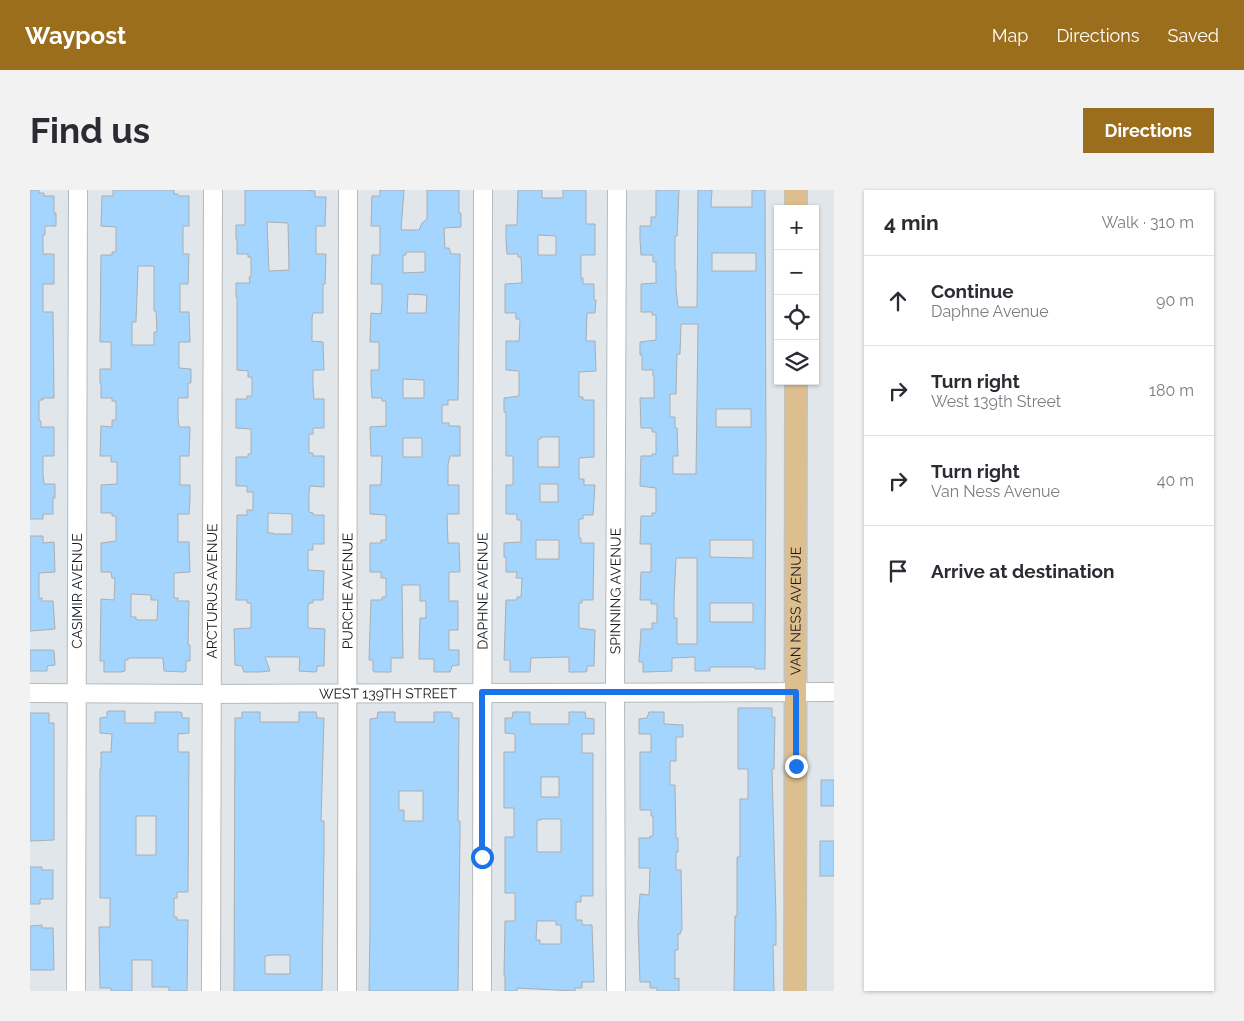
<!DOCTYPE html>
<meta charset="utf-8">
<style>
body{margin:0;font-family:Raleway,sans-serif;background:#f2f2f3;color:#2b2b33}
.controls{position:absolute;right:15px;top:15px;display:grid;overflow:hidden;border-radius:0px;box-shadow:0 1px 4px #0004}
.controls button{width:45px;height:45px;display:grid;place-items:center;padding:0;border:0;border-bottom:1px solid #e1e1e2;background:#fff;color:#2b2b33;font:25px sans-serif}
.stop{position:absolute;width:15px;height:15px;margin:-11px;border:4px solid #1a73e8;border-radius:50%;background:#fff}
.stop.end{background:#1a73e8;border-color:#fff;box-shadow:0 1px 5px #0008}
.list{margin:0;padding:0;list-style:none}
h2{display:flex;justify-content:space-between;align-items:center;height:65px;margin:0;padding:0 20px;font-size:21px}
h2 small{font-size:16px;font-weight:400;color:#7c7c81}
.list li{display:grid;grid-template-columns:32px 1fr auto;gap:15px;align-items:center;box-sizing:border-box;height:90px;padding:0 20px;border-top:1px solid #e1e1e2}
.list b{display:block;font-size:19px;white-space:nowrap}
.list p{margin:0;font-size:16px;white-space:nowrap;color:#7c7c81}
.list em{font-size:16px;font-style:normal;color:#7c7c81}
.icon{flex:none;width:28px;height:28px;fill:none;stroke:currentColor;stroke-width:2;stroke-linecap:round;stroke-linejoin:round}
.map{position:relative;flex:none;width:804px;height:801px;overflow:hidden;border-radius:0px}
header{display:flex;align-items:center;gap:30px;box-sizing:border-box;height:70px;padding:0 25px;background:#9b6e1e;color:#fff}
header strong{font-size:24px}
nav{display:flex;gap:28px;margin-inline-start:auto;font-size:18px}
.intro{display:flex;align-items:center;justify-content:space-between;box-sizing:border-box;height:120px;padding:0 30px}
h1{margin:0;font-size:35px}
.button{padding:12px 22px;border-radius:0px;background:#9b6e1e;color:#fff;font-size:18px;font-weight:700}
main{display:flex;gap:30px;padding:0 30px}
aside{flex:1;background:#fff;border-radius:0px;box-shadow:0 1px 4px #0004}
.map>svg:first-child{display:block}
</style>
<header>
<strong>Waypost</strong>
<nav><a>Map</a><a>Directions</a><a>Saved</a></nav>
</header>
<div class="intro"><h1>Find us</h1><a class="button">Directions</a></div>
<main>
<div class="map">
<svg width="804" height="801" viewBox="0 0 804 801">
<rect width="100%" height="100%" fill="#e0e6ea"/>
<g fill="#a3d5fe" stroke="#a9aeb2" fill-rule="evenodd">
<polygon points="0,0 9,0 9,3 14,3 14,6 24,6 24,23 26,23 26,36 15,36 15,45 13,45 13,64 24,64 24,94 13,94 13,122 23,122 24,208 13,208 13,210 9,210 9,231 11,231 11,237 24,237 24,266 13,266 13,285 14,294 25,294 25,308 23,308 23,324 13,324 13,329 0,329"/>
<path d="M83,0h61v4h4v2h11v30h-6v28h6l-1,30h-8v28h9l1,30h-11v26l12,1v14h-3v15h-10v20l1,9h11l-1,29h-9v29h10v14l-1,15h-11v28h11l1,30 -16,1v25h4v3h11l-1,44h2v16h-4v10l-2,1 -20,-1 -1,-13h-35v2h-3v11l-4,1h-17v-11h-4l1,-62 13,1 1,-22h-3l-1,-6h-10v-29l15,-2v-25h-4v-3h-11v-28l16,-1v-22h-6v-6h-11l1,-30 11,1v-7h4v-19h-4v-3h-11v-15h-1v-14h11v-27h-11l1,-87h11v-3h4v-25l-15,-1 1,-30h11zM108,76h16v45h2l1,21h-3v13h-22v-23h4zM101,404l20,1v5h7l-1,20h-21v-3h-5z"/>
<path d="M215,0h62l8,1v6h11l-1,29h-9v28h10l-1,30h-2v29h-10l-1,5v23l11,1 1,28h-11v17l1,12h10v29h-11v6h-4v19h4v3h11v31l-14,-1 -1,6v20l4,1v2h11v29h-11v6h-5v20l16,1 -1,29h-10v3h-4l-1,3v22l17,1 -1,37h-7v5l-2,1 -16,-1 1,-14h-35l5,14 -10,1h-16l-2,-6 -7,-1 -1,-36 17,-1v-25h-4v-3h-11l1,-85h10v-5h6v-18h-6v-6h-11v-29h12v-3h3v-25l-15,-1v-29h11v-3h5v-19h-4v-6l-11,-1v-73h-1v-14h14l-1,-6h2v-20h-3v-3h-11v-15h-1v-14h9zM237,32l21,1 1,47 -20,1zM238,323l24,1v20h-19v-1h-5z"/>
<path d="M350,0h24l-3,40h18l3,-7 5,-4v-29h32v23h2v14l-17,1 1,20h4l2,6h9l-2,146h-10v5h-6v18h7v3h11v30h-10l-2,9v20h11v29h-12l1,29h11l1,29h-11v29h9v29h-9v20h10v15l-7,1 -2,6h-16v-13h-15l1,-41h6v-17h-6v-16h-18l1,73h-12v14h-16l-2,-1v-11h-4l2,-60h11v-3h4v-19h-5v-6h-11v-29h11v-3h5v-25l-16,-1v-29h11l1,-29h-11l-1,-29 16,-1v-25h-4v-3h-10l-1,-15v-13h8v-28h-9l1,-29 10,1 1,-13v-17h-11l1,-29h8v-29h-9l1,-30h8zM376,62h19v20l-22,1v-18h3zM378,104l19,1 -1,18h-19zM373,189l21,1v18h-21zM373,248h19v19h-19z"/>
<path d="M488,0h24v8h21v-8h23v34h9v31h-14v23h2v6h11v16h2l-1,13h-8l-1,28h9l1,30 -17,1v25h4v3h11v57l-15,1v21h5v6h11l-2,30h-10v4h-4v19h2v5h13l-1,57h-11v3h-3v25l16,2 -1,36h-7v5l-2,1h-16v-15l-38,1 -1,14h-20v-12h-6l2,-60h11v-3h4l1,-19h-6l1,-6h-11v-15h-2v-14l17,-1v-22h-4v-6h-11v-29h7v-29h-7v-44h-2v-14l15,-2v-25l-13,-1v-29h13l1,-22h-4v-6h-11v-29l17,-1 -1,-26h-3v-3h-11l-1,-15v-14h11zM508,45l18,1v19h-18zM511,247h18v30h-21v-28h3zM510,294h18v18h-18zM506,350h23v19h-23z"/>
<path d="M626,0h23l-2,46h-2v35h1v17l2,19h19l1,-117h14l-1,17h41v-17h13l1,258 -1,221h-10v-2h-45v4h-15v-14l-23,1v13l-27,1h-2v-10h-4l2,-33h11v-6h5v-19h-6v-4h-11l1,-28h10v-28h-11l1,-28h11v-3h4v-25l-16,-2 1,-30h11v-2h4v-22h-4v-4h-11l-1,-30h14v-22h-1v-6h-11v-15h-2v-13l16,-2v-25h-4v-3h-11v-28l15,-1v-21h-3v-7h-12l-1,-15v-14h11v-9h5zM682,63h44v18h-44zM651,134h17l-2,150h-23v-18h5l-1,-28h-2v-11h-5v-23h6l1,-40h3zM686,219h35v18h-35zM680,350h43v18l-43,-1zM646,368h21v86h-20v-26h-3v-17zM680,413h43v19h-43z"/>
<polygon points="0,346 13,346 13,353 24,352 25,382 9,383 9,408 12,408 12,411 23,411 25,439 0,441"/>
<polygon points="0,460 23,460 24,461 25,475 17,476 17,481 0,481"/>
<polygon points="708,518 742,518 742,527 745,527 744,579 742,579 746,726 746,755 743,755 744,801 704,801 705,726 707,726 707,667 710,667 710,609 718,609 718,579 708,579"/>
<path d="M79,521h16v12h30v-11h25l2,1v5h7v15l-11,1v18h11l-1,140h-11v6h-3v19h3v3h11l-1,71h-18v-4h-17v-27h-20v31h-21v-3h-11l-1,-61h11v-29h-10v-129h1v-17h10l1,-18 -12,-1v-15l7,-1v-5zM106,626h20v39h-20z"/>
<path d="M212,522h18v10h39v-10h17l1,6h7l-3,103h3v27l-2,143h-88l1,-273h7zM241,765h19v19h-25v-18z"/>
<path d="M348,522h17v10h39v-10h16l2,1v5h7l-1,103h2v14l-2,156h-89l1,-61v-211l7,-1zM369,601h24v30h-19v-11h-5z"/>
<path d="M483,522h17v12h39v-12h16l1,6 8,1v15h-12v19h11v143h-12v6h-5v18h6v5h10l2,57h-12v6h-7v3l-58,-3v3h-12v-15h-1l1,-55h10v-28h-10v-56h9v-29h-10v-56h11v-18l-10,-1v-15h7zM511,587h18v20h-18zM511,629h20v33h-24v-32h4zM507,731h19v4h5v19h-21v-4h-4z"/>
<polygon points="619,522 634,522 634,534 653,535 653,547 646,547 646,571 640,571 640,595 645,595 646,648 648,648 648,662 646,662 646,680 651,680 652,739 650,744 648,744 648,760 645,760 645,789 649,788 649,801 627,801 627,798 620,798 620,792 610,792 608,734 610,704 619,705 620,678 609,678 609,648 620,648 620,646 623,646 623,626 621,626 621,620 610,620 610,562 621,562 621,544 609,544 609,529 617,528"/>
<polygon points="0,523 19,523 19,533 24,533 24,650 0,651"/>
<rect x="791" y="590" width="13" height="26"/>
<rect x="790" y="651" width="14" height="35"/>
<polygon points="0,677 12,677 12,680 23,680 23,709 10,709 10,714 0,714"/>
<polygon points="12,735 12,738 23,738 24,780 0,780 0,736"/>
</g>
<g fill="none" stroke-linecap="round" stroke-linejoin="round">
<defs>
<g id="minor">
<path id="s1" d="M0,503l182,1 622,-2"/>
<path id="s2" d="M46,801l2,-801"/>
<path id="s3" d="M181,801l2,-801"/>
<path id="s4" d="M317,801l1,-801"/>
<path id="s5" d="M452,801l1,-801"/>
<path id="s6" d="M586,801l-1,-298 2,-503"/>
</g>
<g id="major">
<polyline points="766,19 766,0"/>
<path id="s7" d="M765,801l1,-610"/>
</g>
</defs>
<use href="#minor" stroke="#b5babe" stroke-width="20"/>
<use href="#major" stroke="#c3c3c3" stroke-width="24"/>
<use href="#minor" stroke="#fff" stroke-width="18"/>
<use href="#major" stroke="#ddbf8f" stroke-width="21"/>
</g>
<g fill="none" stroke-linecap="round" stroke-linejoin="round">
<polyline stroke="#1a73e8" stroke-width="6" points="452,667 452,502 766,502 766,576"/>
</g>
<g text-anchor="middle" stroke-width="4" stroke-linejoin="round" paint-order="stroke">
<g font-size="14" fill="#17181a" stroke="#e0e6ea">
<text dy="5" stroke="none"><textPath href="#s5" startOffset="400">DAPHNE AVENUE</textPath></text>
<text dy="5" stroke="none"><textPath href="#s6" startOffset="400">SPINNING AVENUE</textPath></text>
<text dy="5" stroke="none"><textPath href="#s2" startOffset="400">CASIMIR AVENUE</textPath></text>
<text dy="5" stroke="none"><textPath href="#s3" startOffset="400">ARCTURUS AVENUE</textPath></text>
<text dy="5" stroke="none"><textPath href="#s4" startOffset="400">PURCHE AVENUE</textPath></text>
<text dy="5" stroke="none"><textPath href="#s7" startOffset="380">VAN NESS AVENUE</textPath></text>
<text dy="5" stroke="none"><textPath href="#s1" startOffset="358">WEST 139TH STREET</textPath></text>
</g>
</g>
</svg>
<div class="controls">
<button>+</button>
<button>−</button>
<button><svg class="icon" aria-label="locate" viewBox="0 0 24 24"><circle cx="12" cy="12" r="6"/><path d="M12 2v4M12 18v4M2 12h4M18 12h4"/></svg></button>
<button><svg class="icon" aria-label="layers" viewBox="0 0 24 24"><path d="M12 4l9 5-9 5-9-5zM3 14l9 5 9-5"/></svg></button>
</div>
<div class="stop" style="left:452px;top:667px"></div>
<div class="stop end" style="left:766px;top:576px"></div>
</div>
<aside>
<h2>4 min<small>Walk · 310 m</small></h2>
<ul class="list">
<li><svg class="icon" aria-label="ahead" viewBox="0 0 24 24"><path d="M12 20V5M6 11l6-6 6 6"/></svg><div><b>Continue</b><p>Daphne Avenue</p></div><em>90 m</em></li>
<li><svg class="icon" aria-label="right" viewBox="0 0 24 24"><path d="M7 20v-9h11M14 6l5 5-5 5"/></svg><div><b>Turn right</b><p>West 139th Street</p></div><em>180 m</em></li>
<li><svg class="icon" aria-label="right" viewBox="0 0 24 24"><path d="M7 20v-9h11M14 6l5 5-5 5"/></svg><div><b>Turn right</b><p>Van Ness Avenue</p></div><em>40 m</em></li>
<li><svg class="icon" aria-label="arrive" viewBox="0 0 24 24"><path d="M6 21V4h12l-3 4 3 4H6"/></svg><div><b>Arrive at destination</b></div></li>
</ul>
</aside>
</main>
